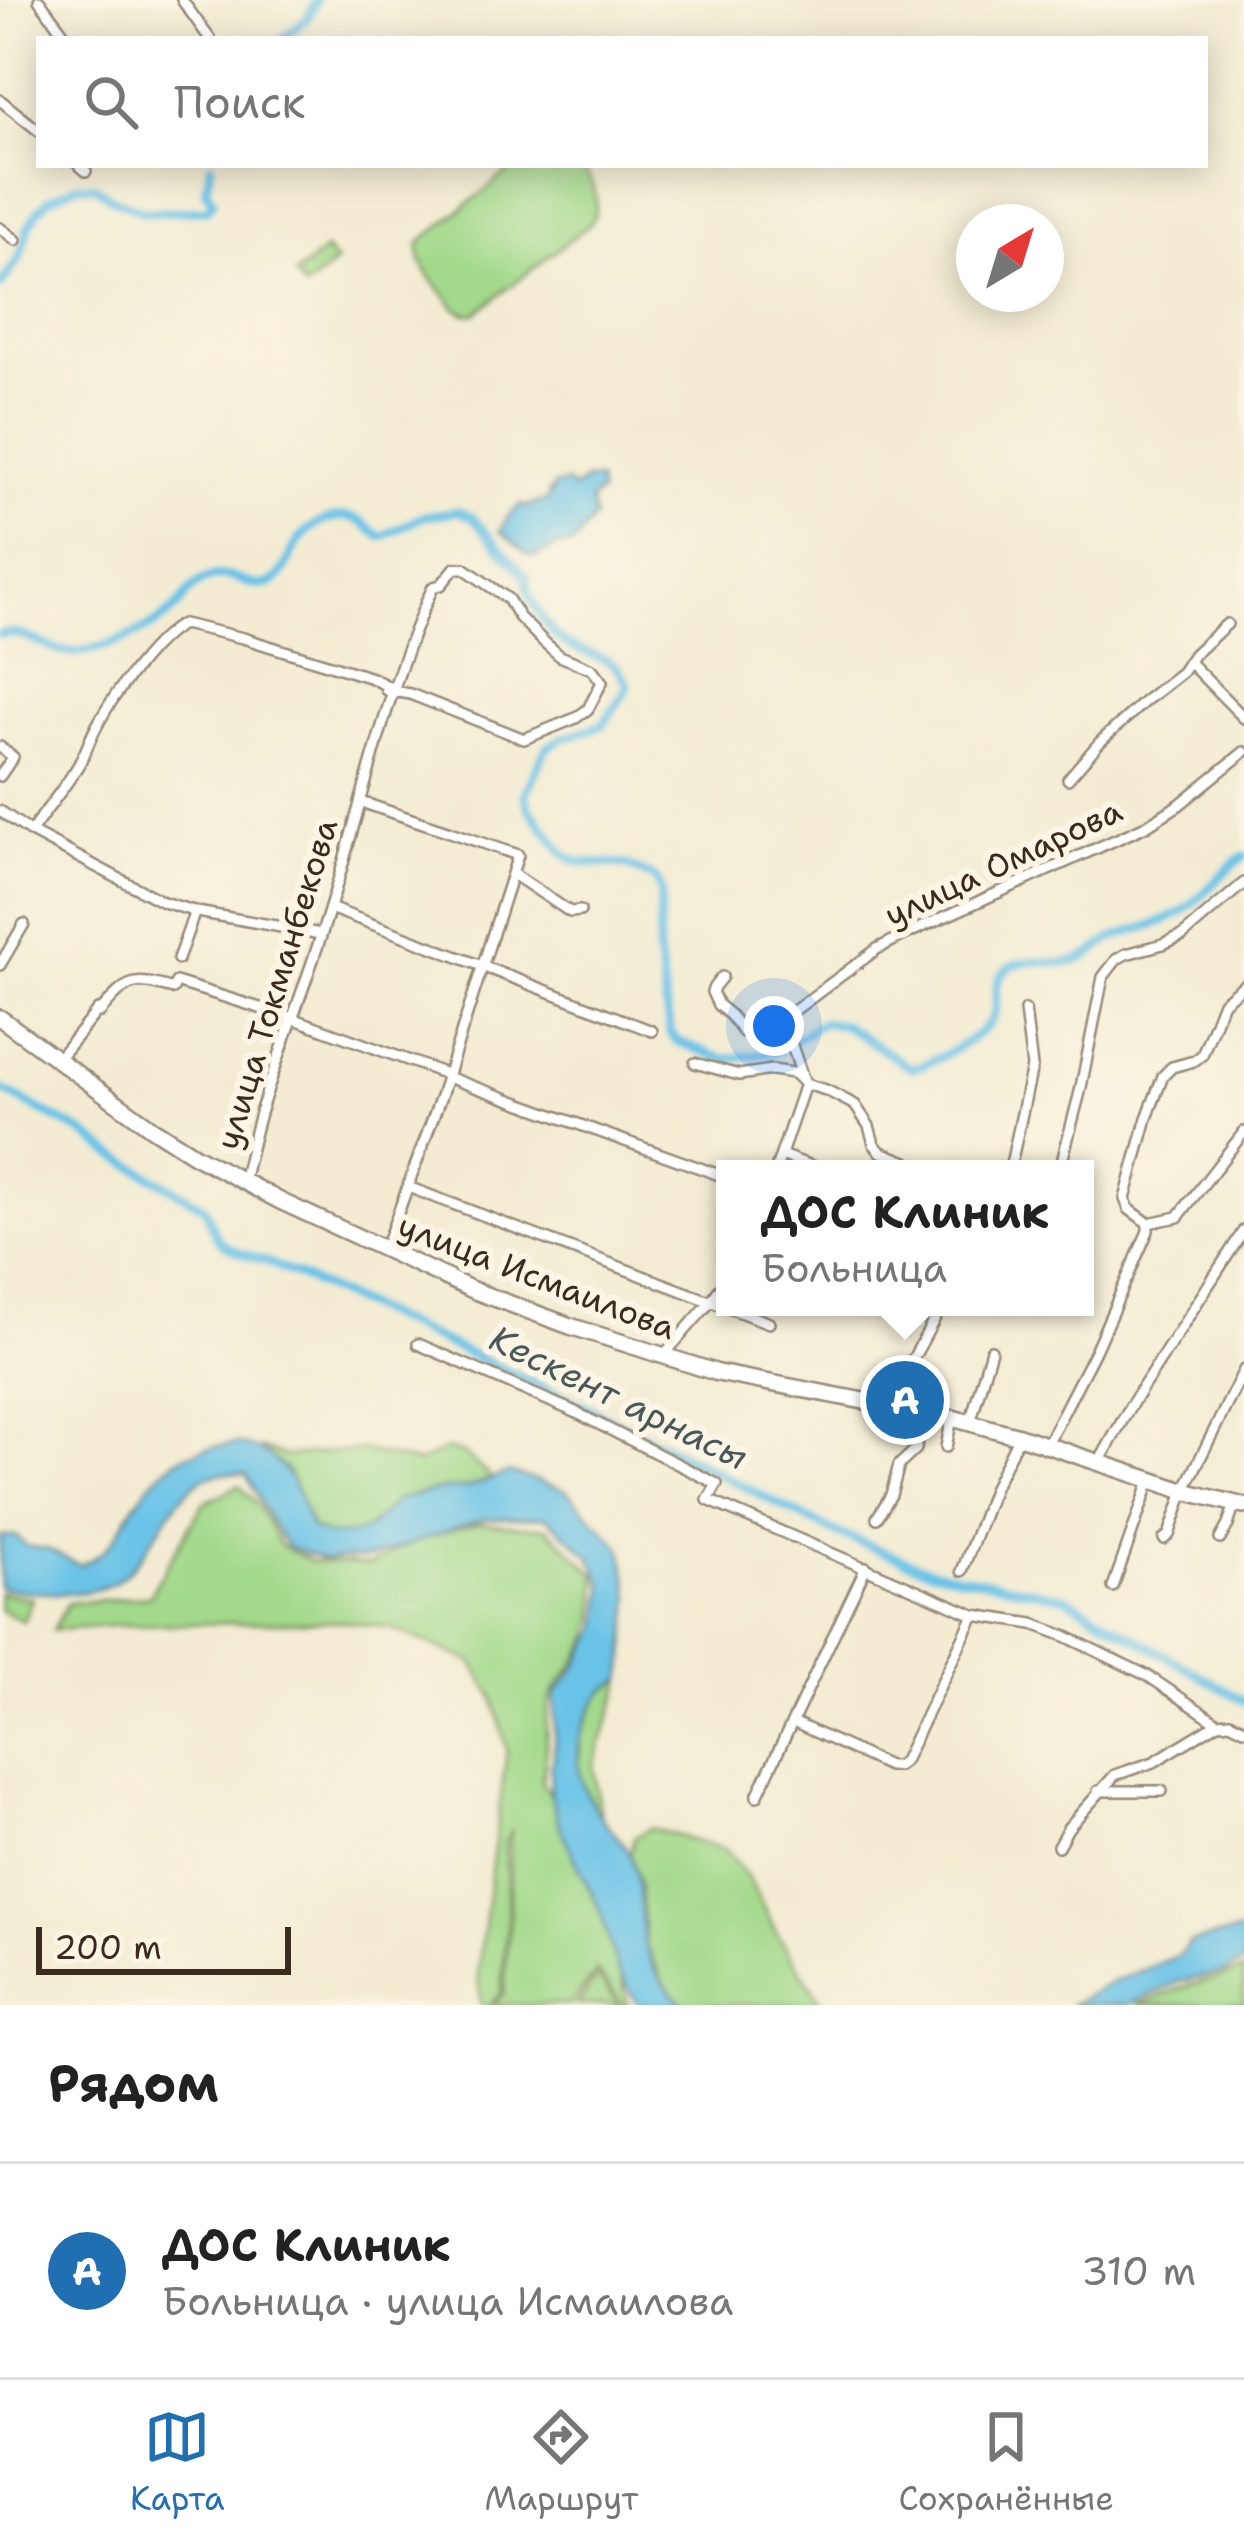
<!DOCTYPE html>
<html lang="ru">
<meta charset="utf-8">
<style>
body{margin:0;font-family:"Shantell Sans",sans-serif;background:#f2f2f2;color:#222}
.compass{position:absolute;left:956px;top:204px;width:108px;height:108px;border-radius:50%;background:#fff;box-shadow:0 6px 30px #0003;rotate:38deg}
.scale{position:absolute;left:36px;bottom:30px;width:255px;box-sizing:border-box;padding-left:12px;border:6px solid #3b2a1e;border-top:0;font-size:33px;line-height:42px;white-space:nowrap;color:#3b2a1e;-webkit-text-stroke:9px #fcf5e5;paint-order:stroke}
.you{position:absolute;left:774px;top:1026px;width:42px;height:42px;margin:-30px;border:9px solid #fff;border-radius:50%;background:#1a73e8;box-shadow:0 0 0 18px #1a73e833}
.badge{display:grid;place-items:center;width:78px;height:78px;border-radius:50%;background:#1f6fb2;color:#fff;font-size:39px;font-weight:700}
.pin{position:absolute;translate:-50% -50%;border:6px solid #fff;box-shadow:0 3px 12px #0006}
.popup{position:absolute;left:716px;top:1160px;width:378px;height:156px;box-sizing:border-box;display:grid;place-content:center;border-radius:0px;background:#fff;filter:drop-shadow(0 3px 9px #0005);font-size:39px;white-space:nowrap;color:#767676}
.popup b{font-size:45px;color:#222}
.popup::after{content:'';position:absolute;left:50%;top:100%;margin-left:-24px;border:24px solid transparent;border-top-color:#fff}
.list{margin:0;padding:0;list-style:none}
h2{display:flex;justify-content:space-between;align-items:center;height:156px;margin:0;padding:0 48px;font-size:51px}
h2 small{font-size:39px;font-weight:400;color:#767676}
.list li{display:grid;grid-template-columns:78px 1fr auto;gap:36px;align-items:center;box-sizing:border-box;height:216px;padding:0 48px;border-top:3px solid #e0e0e0}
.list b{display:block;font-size:45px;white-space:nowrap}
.list p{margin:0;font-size:39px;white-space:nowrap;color:#767676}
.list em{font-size:39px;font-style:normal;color:#767676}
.icon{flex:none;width:66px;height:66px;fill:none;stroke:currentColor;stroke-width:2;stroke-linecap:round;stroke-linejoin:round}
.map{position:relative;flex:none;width:1244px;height:2005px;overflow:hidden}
.search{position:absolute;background:#fff;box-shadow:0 6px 30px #0003;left:36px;right:36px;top:36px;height:132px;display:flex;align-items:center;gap:30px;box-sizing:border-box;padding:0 42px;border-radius:0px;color:#767676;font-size:45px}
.sheet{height:372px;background:#fff}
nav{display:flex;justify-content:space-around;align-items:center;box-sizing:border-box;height:168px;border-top:3px solid #e0e0e0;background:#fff;font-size:33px;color:#767676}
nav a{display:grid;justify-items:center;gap:6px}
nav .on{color:#1f6fb2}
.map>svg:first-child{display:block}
</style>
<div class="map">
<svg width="1244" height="2005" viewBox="0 0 1244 2005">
<rect width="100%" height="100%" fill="#fcf5e5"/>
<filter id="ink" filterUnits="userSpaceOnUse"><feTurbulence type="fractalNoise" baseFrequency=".00833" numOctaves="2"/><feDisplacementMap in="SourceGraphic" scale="24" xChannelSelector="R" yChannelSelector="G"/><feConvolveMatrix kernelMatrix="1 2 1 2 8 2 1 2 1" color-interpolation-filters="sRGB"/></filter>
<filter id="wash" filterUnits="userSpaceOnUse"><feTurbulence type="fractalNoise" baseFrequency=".004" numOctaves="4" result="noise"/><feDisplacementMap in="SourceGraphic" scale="48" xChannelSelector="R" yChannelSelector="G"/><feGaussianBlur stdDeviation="2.7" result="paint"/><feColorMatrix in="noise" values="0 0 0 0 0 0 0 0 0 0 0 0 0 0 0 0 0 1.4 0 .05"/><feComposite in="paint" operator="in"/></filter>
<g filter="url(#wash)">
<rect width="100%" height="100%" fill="#f3ecd2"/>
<g fill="#a2d98b" stroke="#6e8254" stroke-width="3">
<path d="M517,165h62c15,17 23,37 12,58l-116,91h-10l-8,-5c-16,-20 -43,-42 -37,-67z"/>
<polygon points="325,250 336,262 305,288 295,275"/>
<polygon points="259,1448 286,1456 361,1450 418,1463 447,1449 466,1455 492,1479 467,1488 443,1489 398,1499 367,1529 356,1534 331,1536 312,1529 287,1470"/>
<path d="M239,1485l18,19 24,42 32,16 57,3 47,-26 63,-16 67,5 49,47c3,37 0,58 -22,90 -7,9 -18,20 -22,31 -10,22 -2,65 -11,84l60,103 27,122h-5l-26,-34 -26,34h-78l11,-11 6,-81v-75l2,-8 -7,12 3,74 -7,78 -13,11h-7l-3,-35 29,-220 -14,-54 -21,-34 -81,-34 -51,-7 -216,4 -71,5 15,-27 81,-7 54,-92z"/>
<polygon points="0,1592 32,1599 23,1621 0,1610"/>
<polygon points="623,1679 594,1764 601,1818 581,1783 578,1768 581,1733 601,1690"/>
<polygon points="651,1828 724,1849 747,1876 775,1930 823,2005 684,2005 666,1988 646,1946 639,1883 630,1853 634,1837"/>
<polygon points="1244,1971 1244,2005 1136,2005 1187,1986"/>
<polygon points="597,1976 619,2005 577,2005"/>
</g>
<g fill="#69c3e7" stroke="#527682" stroke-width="3">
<polygon points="585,480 598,480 600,493 590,500 594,518 573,545 558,546 535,557 527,554 500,531 509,515 521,504 524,507 549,499 548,492 551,493 553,486 566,483 574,489"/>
<path d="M239,1444c48,9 57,43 72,85l20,7 25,-2 11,-5 31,-30 45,-10 24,-1 43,-16 56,18 56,59 9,48 -8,82c-23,11 -25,17 -36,40 -18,37 -7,72 18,103 9,12 22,23 27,38 10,27 7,55 13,83 5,24 22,46 39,62h-46l-20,-35 -19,-62 -38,-78 -11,-35 1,-31 3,-4 1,-66 21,-26 23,-41 5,-40 -13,-30 -45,-40 -65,2 -111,39 -47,2 -35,-13 -17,-25 -25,-48c-9,0 -19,-2 -28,0 -51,8 -66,98 -116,114 -29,9 -73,5 -102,-1v-51h16l10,10 21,3 33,16c35,-15 36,-33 56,-62 28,-42 53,-56 103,-59z"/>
<polygon points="1244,1931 1244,1963 1225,1972 1179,1982 1127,2005 1070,2005 1114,1981 1178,1956 1190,1942"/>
</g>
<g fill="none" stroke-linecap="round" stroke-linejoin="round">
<g stroke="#69c3e7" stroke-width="9">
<polyline points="282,39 308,18 316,0"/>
<polyline points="0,286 20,257 28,228 38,211 48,200 77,185 94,186 113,199 145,212 207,210 213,201 206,190 211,165"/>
<path d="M0,634c29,-6 51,23 79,18 27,-4 75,-23 93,-41 12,-11 19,-26 34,-32 28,-11 42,12 63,5 19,-8 19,-30 31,-45 12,-16 39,-28 58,-19 8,4 16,12 23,17l43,-21 33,-5 15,6 55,61c0,16 5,23 13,36 6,9 10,18 18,24 27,22 57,11 70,49l-25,38 -40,13 -17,10 -21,46 4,14 36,47 12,7 49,3 30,14 5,12 -3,61 12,81 7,8 46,18 54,-7 46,-30 21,3 67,43c19,-2 78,-35 83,-53 5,-15 -2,-31 10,-43 21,-21 55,-1 79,-14 11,-5 20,-15 31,-20 23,-10 48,-13 69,-27 22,-15 38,-39 61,-55"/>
<path d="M0,1089l82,43 29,21 93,54c6,9 7,22 13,30 10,14 34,19 49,24l332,152 234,118 98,39 135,27 179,104"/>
</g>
</g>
</g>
<g filter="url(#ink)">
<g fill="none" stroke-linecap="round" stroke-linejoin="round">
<defs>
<g id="street">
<polyline points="39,0 68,39"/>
<polyline points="182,0 210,39"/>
<polyline points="0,100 39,131"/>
<polyline points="79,165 86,171"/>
<polyline points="0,228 16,240"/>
<polyline points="1189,662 1244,718"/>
<polyline points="0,747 13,757 0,776"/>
<polyline points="1068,779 1100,742 1145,701 1182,672 1194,654 1227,624"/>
<polyline points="361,802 518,855 441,1096 384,1251"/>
<polyline points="0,811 31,832 163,902 197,912 321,934"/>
<path d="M31,832c15,-23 34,-44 48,-68 8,-14 12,-29 20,-42 14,-26 58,-87 84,-98l60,14 129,40 19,10"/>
<polyline points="513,874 570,912 580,911"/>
<polyline points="330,908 652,1031"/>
<polyline points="178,959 195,911"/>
<polyline points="0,965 24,924"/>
<polyline points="722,977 714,987 712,992 718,1005 730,1015 743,1032 783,1019 877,949 902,936 1146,826 1179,805 1244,752"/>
<path d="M58,1059l40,-49 2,2c28,-32 31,-35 73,-23l3,-7 116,36 151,55 4,4 278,100"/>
<polyline points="695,1063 739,1075 772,1070 794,1073 805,1084 826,1090 855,1105 869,1126 874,1144 881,1152 909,1163"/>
<polyline points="781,1155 820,1169"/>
<polyline points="776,1169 805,1084 783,1019"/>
<polyline points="1010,1169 1032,1067 1025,1010"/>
<polyline points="1060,1169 1080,1092 1103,977 1117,959 1126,954 1163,944 1183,935 1244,883"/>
<path d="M243,1181c6,-23 11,-48 18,-71 22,-70 50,-138 71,-209 32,-105 55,-214 101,-314l8,-2 14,-17h9l44,31 11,18 25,25 16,14 32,13 10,13 -14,27 -12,9 -52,21 -114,-45 -24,-4"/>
<polyline points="408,1187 725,1307"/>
<polyline points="1148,1223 1129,1209 1125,1199 1147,1118 1163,1076 1172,1067 1194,1061 1202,1055 1223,1002 1244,985"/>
<polyline points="1148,1223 1178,1217 1244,1132"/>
<polyline points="726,1307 769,1323"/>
<polyline points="418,1344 573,1411 717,1484 708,1500 974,1615 1033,1624 1065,1636 1148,1676 1218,1723 1230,1722 1244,1729"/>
<polyline points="662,1357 711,1301 725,1281"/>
<polyline points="888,1405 941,1307"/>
<polyline points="970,1423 991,1350"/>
<polyline points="1046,1446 1095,1351 1148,1231 1148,1223"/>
<polyline points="946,1447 952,1418"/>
<polyline points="1098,1464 1130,1407 1244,1230"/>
<polyline points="877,1518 891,1495 899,1465 916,1449 919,1411"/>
<polyline points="1164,1539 1169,1535 1184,1491 1244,1370"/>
<polyline points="1220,1539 1228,1525 1235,1504"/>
<polyline points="962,1571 995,1485 1019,1436"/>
<polyline points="1113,1587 1150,1481"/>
<polyline points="793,1722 888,1766 897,1766 904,1761 974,1615"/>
<polyline points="1098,1791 1162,1791"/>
<polyline points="757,1796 866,1567"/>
<polyline points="1058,1846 1068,1828 1115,1775 1154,1762 1218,1723"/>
</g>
<polyline id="primary" points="0,1018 153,1129 194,1155 280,1201 475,1291 570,1326 718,1373 952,1418 1019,1436 1184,1491 1244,1506"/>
</defs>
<use href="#street" stroke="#978b78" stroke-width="14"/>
<use href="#primary" stroke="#978b78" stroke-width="20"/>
<use href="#street" stroke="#fff" stroke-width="9"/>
<use href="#primary" stroke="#fff" stroke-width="15"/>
</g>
</g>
<g text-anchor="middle" stroke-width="12" stroke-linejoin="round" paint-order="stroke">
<g font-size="33" fill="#3b2a1e" stroke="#fcf5e5">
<text transform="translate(1003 862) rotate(-25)" y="12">улица Омарова</text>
<text transform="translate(276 984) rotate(-73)" y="12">улица Токманбекова</text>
<text transform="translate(537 1276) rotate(21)" y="12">улица Исмаилова</text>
</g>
<g font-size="36" font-style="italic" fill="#49585a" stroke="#fcf5e5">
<text transform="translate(619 1397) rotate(26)" y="13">Кескент арнасы</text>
</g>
</g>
</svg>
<svg class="compass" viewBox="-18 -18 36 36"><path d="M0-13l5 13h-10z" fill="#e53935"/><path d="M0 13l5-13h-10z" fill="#767676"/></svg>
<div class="scale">200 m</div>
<div class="you"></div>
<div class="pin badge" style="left:905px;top:1400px">A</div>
<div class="popup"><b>ДОС Клиник</b>Больница</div>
<div class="search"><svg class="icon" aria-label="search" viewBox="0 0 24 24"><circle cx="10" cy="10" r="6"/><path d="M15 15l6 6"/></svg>Поиск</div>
</div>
<section class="sheet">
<h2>Рядом<small></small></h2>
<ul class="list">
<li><span class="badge">A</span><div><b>ДОС Клиник</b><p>Больница · улица Исмаилова</p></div><em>310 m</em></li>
</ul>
</section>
<nav>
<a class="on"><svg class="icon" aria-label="map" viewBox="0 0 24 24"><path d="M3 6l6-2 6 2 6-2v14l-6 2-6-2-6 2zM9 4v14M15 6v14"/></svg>Карта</a>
<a><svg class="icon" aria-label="directions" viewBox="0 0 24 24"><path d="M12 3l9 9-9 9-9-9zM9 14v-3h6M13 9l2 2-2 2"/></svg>Маршрут</a>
<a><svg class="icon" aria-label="saved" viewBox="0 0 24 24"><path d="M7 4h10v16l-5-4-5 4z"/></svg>Сохранённые</a>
</nav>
